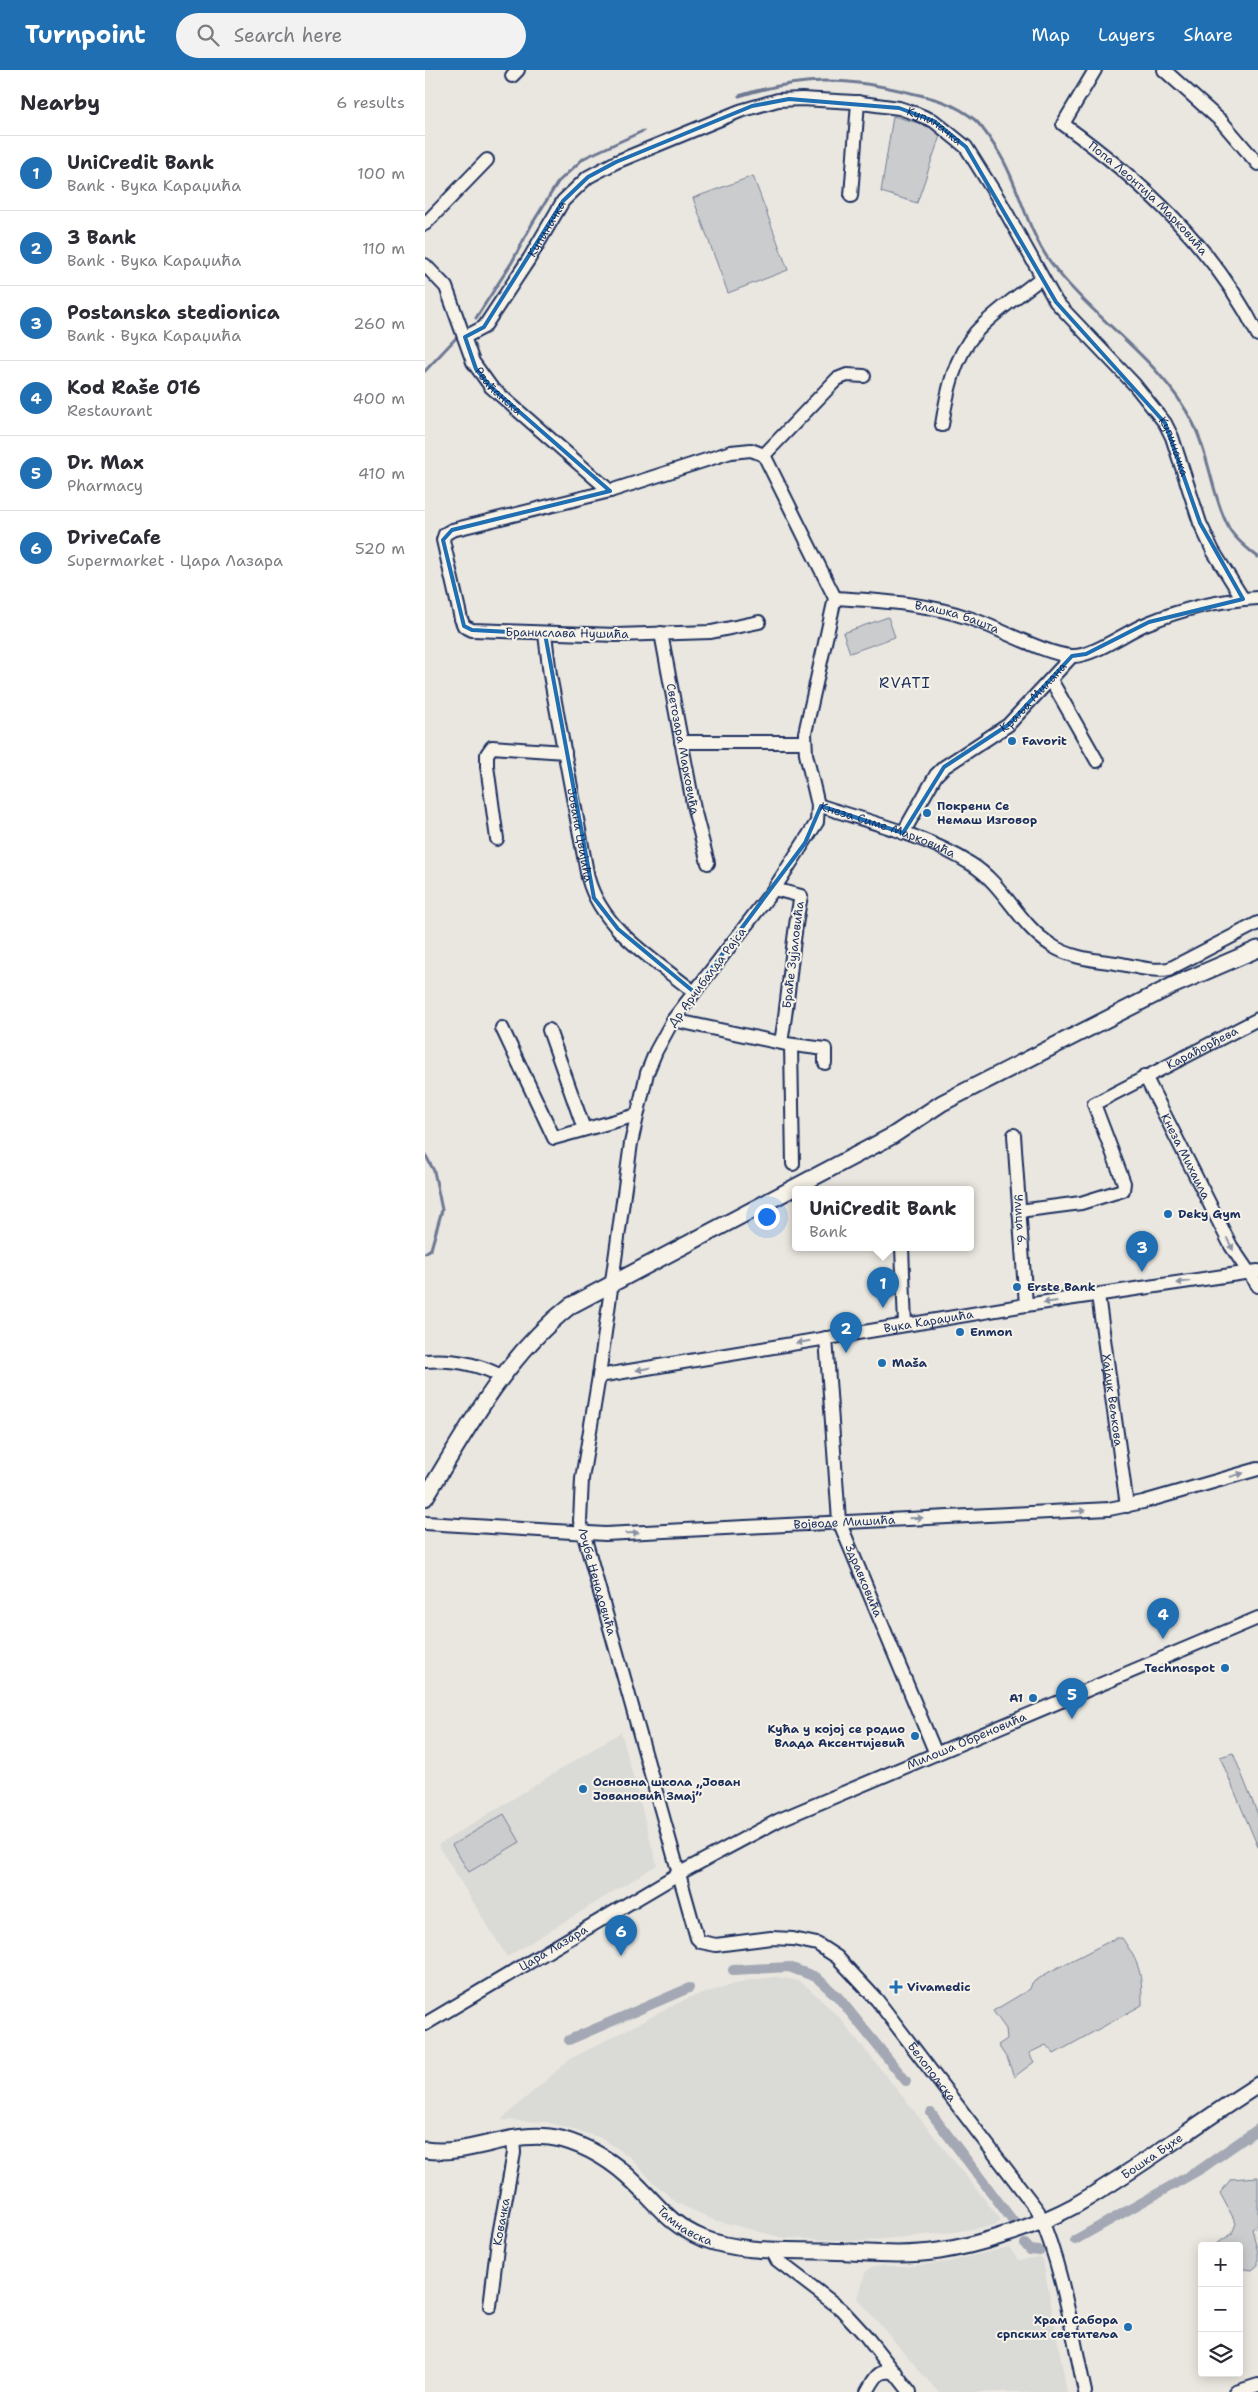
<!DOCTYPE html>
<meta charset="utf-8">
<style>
body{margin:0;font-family:"Shantell Sans",sans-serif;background:#f2f2f3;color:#2b2b33}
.controls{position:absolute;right:15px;bottom:15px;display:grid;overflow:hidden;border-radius:5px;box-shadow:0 2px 12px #0003}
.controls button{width:45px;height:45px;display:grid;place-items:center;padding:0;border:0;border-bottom:1px solid #e1e1e2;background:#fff;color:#2b2b33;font:25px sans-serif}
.you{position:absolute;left:341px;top:1146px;width:18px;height:18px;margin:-12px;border:4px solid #fff;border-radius:50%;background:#1a73e8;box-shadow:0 0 0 8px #1a73e833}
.badge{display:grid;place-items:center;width:32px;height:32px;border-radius:50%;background:#1f6fb2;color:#fff;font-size:16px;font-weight:700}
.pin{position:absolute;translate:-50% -41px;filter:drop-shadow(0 1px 2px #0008)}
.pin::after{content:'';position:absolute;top:26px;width:18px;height:15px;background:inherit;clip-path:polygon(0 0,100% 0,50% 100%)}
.popup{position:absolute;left:367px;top:1116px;width:182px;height:65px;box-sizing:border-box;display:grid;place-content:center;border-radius:5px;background:#fff;filter:drop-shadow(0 1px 4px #0005);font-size:16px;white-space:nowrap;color:#7c7c81}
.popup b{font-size:19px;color:#2b2b33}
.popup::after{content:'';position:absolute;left:50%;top:100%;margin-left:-10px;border:10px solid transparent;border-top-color:#fff}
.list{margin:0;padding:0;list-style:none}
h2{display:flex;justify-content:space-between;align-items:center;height:65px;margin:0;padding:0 20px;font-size:21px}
h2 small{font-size:16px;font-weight:400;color:#7c7c81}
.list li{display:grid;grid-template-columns:32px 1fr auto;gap:15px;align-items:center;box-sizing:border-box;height:75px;padding:0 20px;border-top:1px solid #e1e1e2}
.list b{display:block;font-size:19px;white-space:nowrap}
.list p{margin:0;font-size:16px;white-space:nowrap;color:#7c7c81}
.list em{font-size:16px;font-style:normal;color:#7c7c81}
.icon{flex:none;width:28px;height:28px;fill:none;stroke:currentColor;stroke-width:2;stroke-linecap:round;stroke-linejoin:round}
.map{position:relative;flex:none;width:833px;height:2322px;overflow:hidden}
header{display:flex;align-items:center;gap:30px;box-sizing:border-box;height:70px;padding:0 25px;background:#1f6fb2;color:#fff}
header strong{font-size:24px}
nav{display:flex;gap:28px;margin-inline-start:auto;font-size:18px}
.search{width:350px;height:45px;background:#f2f2f3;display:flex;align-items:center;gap:12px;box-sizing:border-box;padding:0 18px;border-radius:28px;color:#7c7c81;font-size:19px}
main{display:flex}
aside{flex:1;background:#fff}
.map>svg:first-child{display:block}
</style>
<header>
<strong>Turnpoint</strong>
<div class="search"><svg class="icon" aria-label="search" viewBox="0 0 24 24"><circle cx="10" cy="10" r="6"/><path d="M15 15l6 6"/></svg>Search here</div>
<nav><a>Map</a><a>Layers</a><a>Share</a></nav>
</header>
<main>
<aside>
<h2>Nearby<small>6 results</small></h2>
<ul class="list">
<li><span class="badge">1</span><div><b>UniCredit Bank</b><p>Bank · Вука Караџића</p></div><em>100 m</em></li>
<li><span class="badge">2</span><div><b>3 Bank</b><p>Bank · Вука Караџића</p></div><em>110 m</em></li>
<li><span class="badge">3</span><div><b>Postanska stedionica</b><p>Bank · Вука Караџића</p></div><em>260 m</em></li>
<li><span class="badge">4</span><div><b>Kod Raše 016</b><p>Restaurant</p></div><em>400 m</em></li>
<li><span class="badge">5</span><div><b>Dr. Max</b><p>Pharmacy</p></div><em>410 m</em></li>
<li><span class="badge">6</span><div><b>DriveCafe</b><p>Supermarket · Цара Лазара</p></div><em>520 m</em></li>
</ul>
</aside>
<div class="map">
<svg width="833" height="2322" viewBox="0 0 833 2322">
<rect width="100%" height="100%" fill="#eae7e0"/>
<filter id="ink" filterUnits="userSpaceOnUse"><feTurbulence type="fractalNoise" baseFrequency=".02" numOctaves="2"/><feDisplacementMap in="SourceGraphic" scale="10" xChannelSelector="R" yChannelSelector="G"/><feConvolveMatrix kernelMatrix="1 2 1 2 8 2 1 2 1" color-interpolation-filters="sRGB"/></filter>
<g filter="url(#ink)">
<g fill="#dadad6">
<polygon points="196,1662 232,1795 82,1887 13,1775"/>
<polygon points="350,1907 371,1910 380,1915 414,1947 576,2150 571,2155 528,2162 438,2171 359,2168 289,2150 252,2133 228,2112 205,2087 177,2068 122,2052 76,2050 145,1989 263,1928 324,1910"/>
<polygon points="584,2177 593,2190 615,2187 618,2191 642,2322 513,2322 432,2228 440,2203 445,2198 455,2195 476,2197 523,2192"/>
</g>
<g fill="#cbcccd" stroke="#737e96">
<polygon points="468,46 507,57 515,66 492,133 456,122"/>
<polygon points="328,106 363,200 303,223 268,128"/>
<polygon points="463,547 470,567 425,583 418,563"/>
<polygon points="808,1683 833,1745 833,1777 795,1687"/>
<polygon points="79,1744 95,1772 44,1802 27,1775"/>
<path d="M691,1868h6c18,26 20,35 20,67l-88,49 -8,-9 -17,8 5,9 -20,15 -6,-17 -10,-15 9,-6 -1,-10 -13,-18 37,-22 2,-6 17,-11z"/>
<polygon points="833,2107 833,2155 827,2159 833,2183 833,2195 827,2200 814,2198 814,2176 787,2176 807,2164 811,2153 795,2123 806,2109"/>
</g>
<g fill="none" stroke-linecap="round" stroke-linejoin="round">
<g stroke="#6d7892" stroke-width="3">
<path d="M314,26c63,-20 109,-19 172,-3 23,5 45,11 64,27 8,7 15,19 21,28 23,35 29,78 53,112 42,59 111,97 144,163 17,34 19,74 37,107 7,11 18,19 28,27"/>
<polyline points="51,248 87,192 107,154 133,112 159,88 218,61"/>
<polyline points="0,301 32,267"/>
<polyline points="0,1084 9,1101 17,1140 6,1179 0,1183"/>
</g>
<g stroke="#a3a8b4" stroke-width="10">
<polyline points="308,1900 364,1897 391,1907 413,1927 481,2011"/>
<polyline points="144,1970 264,1918"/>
<polyline points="506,2043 591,2155"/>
<polyline points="650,2170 776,2099 833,2059"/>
<polyline points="600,2174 605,2180 615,2181"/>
</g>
<defs>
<g id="minor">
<path id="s1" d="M670,0l-32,54c79,57 151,123 195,211"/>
<polyline points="739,0 797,52 833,94"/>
<polyline points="87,6 93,0"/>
<polyline points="426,126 433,32"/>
<polyline points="0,154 62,90"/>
<path id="s2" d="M0,195l21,22 27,75 18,25 119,104"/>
<path id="s3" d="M40,267l19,-10 45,-68 34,-58 25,-24 28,-15 124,-51 38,-11 24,-1 52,3 45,6 18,6 17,7 32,26 35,56 55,99 78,82 31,39 7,14 28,86 13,28 30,48"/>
<path d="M517,355c5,-33 12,-67 34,-93 18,-20 44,-37 65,-54"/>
<path id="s4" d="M339,385l71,143 -30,135 1,21 12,51 -1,17 -43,67 -101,131 -17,31 -9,22 -16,70 -32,233 -17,103 -2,42 117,417 4,4 15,3 55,-7 22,1 24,5 20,13 40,43 161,211c25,57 34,121 47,181"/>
<polyline points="339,385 412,309 422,305 439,306"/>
<path id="s5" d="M410,528c46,3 90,5 134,20 28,9 77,37 103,38 21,1 55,-25 76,-33 34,-14 73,-23 110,-25"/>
<polyline points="334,552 286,562 191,565 47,560 39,556 36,549 18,470 20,464 27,460 185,421 306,382 326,380 339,385"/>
<path id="s6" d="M236,563l33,176 14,54"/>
<path id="s7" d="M120,564l5,41 38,203c14,52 67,82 106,114"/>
<polyline points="626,610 672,691"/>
<polyline points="256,672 380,672"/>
<path id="s8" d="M393,735c51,17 107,30 153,59 33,20 47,60 80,81 19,13 43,15 65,18 17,3 36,9 53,6l89,-46"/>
<path id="s9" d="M478,763l33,-58 8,-8 64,-42 64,-69"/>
<polyline points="72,769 62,696 62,684 67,677 140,682"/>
<path d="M349,819l27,7c-10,48 -11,97 -20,146"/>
<polyline points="248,950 361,974 400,979 400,993"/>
<polyline points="77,958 129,1068 212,1045"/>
<polyline points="124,960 159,1059"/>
<polyline points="366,975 368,1094"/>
<path id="s10" d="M720,1006l86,170 27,40"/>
<path id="s11" d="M589,1065l12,170"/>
<path id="s12" d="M594,1141l62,-8 42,-13 1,-7 -30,-79 164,-85"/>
<polyline points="477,1177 480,1255"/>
<path id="s13" d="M673,1225l29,211"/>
<path id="s14" d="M401,1268l13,183 97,233"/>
<path d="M0,1291c26,-2 53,3 76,15"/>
<path id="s15" d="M174,1306l427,-71 232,-34"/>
<path id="s16" d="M0,1453l180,11 504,-25 34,-7 115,-33"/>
<path id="s17" d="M0,1954l255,-151 99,-53 479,-202"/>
<polyline points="346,2179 352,2190 416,2239 440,2265 485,2322"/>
<path id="s18" d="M65,2236l8,-66 16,-87 -1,-16"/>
<path d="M442,2322c8,-14 11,-24 29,-19"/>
<polyline points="811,2322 833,2315"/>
</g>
<g id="major">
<path d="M0,1428c43,-70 79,-140 145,-192l322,-170 50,-33 230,-117 86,-37"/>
<path id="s19" d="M0,2080c46,7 89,-23 136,-11 29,8 53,23 74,44 24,23 34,41 67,55 38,15 82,12 122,13 38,1 78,6 115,0 41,-6 98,-25 135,-45 63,-36 122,-82 184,-121"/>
</g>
</defs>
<use href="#minor" stroke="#1b2f5e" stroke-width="16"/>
<use href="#major" stroke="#1b2f5e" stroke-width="19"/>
<use href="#minor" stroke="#f7f3e8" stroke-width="12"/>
<use href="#major" stroke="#f7f3e8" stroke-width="15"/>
</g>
<defs><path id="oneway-solid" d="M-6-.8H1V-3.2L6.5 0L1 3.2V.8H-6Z" transform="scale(1.25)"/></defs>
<g fill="#8991a3">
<use href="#oneway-solid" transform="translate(805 1174) rotate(62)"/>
<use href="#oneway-solid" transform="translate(758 1212) rotate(172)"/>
<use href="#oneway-solid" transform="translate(625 1232) rotate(172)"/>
<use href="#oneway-solid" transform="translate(378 1272) rotate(170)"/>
<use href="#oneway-solid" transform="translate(218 1299) rotate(170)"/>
<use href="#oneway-solid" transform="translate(812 1405) rotate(-16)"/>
<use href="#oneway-solid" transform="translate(654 1441) rotate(-3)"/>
<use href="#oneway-solid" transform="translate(491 1448) rotate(-2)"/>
<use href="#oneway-solid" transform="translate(207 1463) rotate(-3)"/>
</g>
</g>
<path fill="none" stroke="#1f6fb2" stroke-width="4" stroke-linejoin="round" d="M364,29l110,9 35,13 32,26 90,155 109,121 35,100 43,76 -94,23 -63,32 -14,2 -64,69 -64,42 -41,66 -82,-27 -16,37 -111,149 -76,-63 -24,-31 -49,-264 -73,-4 -8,-4 -21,-86 9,-10 158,-39 -119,-104 -15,-18 -11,-32 19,-10 79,-126 25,-24 28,-15 136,-56z"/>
<g fill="#1f6fb2" stroke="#f7f3e8" stroke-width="2">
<circle cx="587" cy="671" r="5"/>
<circle cx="502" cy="743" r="5"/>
<circle cx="743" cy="1144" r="5"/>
<circle cx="592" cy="1217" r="5"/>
<circle cx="535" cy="1262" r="5"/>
<circle cx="457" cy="1293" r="5"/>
<circle cx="800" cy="1598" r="5"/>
<circle cx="608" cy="1628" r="5"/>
<circle cx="490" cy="1666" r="5"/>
<circle cx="158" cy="1719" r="5"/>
<path d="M468.5 1909.5h5v5h5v5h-5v5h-5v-5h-5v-5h5z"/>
<circle cx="703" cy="2257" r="5"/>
</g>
<g text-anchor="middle" stroke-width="4" stroke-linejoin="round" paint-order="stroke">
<g font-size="12" fill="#1b2f5e" stroke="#f7f3e8">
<text dy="4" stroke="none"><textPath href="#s3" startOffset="572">Купиначка</textPath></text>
<text dy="4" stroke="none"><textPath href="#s1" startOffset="176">Попа Леонтија Марковића</textPath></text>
<text dy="4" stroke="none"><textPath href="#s3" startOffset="138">Купиначка</textPath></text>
<text dy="4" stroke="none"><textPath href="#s2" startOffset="149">Рваћанска</textPath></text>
<text dy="4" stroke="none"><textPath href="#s3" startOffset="978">Купиначка</textPath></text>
<text dy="4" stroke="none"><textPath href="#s5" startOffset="124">Влашка башта</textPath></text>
<text transform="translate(142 563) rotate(1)" y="4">Бранислава Нушића</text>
<text dy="4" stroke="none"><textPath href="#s9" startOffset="192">Краља Милана</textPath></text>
<text dy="4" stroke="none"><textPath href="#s6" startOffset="118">Светозара Марковића</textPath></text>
<text dy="4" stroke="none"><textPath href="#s8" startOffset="74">Кнеза Симе Марковића</textPath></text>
<text dy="4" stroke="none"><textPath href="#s7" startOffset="204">Јована Цвијића</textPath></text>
<text transform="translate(368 885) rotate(-83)" y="4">Браће Зујаловића</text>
<text transform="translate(282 907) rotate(-53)" y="4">Др Арчибалда Рајса</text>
<text dy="4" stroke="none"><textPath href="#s12" startOffset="320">Карађорђева</textPath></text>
<text dy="4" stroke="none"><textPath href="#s10" startOffset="90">Кнеза Михаила</textPath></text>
<text dy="4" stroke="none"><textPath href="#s11" startOffset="85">Улица 6.</textPath></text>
<text dy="4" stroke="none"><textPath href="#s15" startOffset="334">Вука Караџића</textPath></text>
<text dy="4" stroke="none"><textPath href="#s13" startOffset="106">Хајдук Вељкова</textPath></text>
<text dy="4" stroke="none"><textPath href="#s16" startOffset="420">Војводе Мишића</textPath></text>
<text dy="4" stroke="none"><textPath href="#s4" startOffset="1209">Љубе Ненадовића</textPath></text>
<text dy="4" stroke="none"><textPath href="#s14" startOffset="248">Здравковића</textPath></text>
<text dy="4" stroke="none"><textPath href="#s17" startOffset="612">Милоша Обреновића</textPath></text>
<text dy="4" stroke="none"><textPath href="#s17" startOffset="149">Цара Лазара</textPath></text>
<text dy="4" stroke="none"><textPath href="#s4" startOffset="1875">Белопољска</textPath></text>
<text dy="4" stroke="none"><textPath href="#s19" startOffset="786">Бошка Бухе</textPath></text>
<text dy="4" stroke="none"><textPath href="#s18" startOffset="85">Ковачка</textPath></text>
<text dy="4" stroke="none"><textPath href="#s19" startOffset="291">Тамнавска</textPath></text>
</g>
<g font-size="12" font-weight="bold" fill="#1b2f5e" stroke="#f7f3e8" text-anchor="start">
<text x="597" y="675">Favorit</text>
<text x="512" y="740">Покрени Се<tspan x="512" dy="14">Немаш Изговор</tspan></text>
<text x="753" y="1148">Deky Gym</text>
<text x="602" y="1221">Erste Bank</text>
<text x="545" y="1266">Enmon</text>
<text x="467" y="1297">Maša</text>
<text x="790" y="1602" text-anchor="end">Technospot</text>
<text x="598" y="1632" text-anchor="end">A1</text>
<text x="480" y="1663" text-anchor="end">Кућа у којој се родио<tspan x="480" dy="14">Влада Аксентијевић</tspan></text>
<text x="168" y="1716">Основна школа „Јован<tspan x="168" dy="14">Јовановић Змај”</tspan></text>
<text x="482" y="1921">Vivamedic</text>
<text x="693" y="2254" text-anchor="end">Храм Сабора<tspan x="693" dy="14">српских светитеља</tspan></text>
</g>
<g font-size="15" letter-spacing="1" fill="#1b2f5e" stroke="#f7f3e8">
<text x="480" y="618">RVATI</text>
</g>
</g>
</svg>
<div class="controls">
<button>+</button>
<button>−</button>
<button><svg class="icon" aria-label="layers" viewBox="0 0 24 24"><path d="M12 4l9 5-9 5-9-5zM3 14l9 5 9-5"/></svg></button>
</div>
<div class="you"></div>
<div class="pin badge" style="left:458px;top:1238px">1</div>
<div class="popup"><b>UniCredit Bank</b>Bank</div>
<div class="pin badge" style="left:421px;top:1283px">2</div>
<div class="pin badge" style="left:717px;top:1202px">3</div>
<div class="pin badge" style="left:738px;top:1569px">4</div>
<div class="pin badge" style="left:647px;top:1649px">5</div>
<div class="pin badge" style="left:196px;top:1886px">6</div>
</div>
</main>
